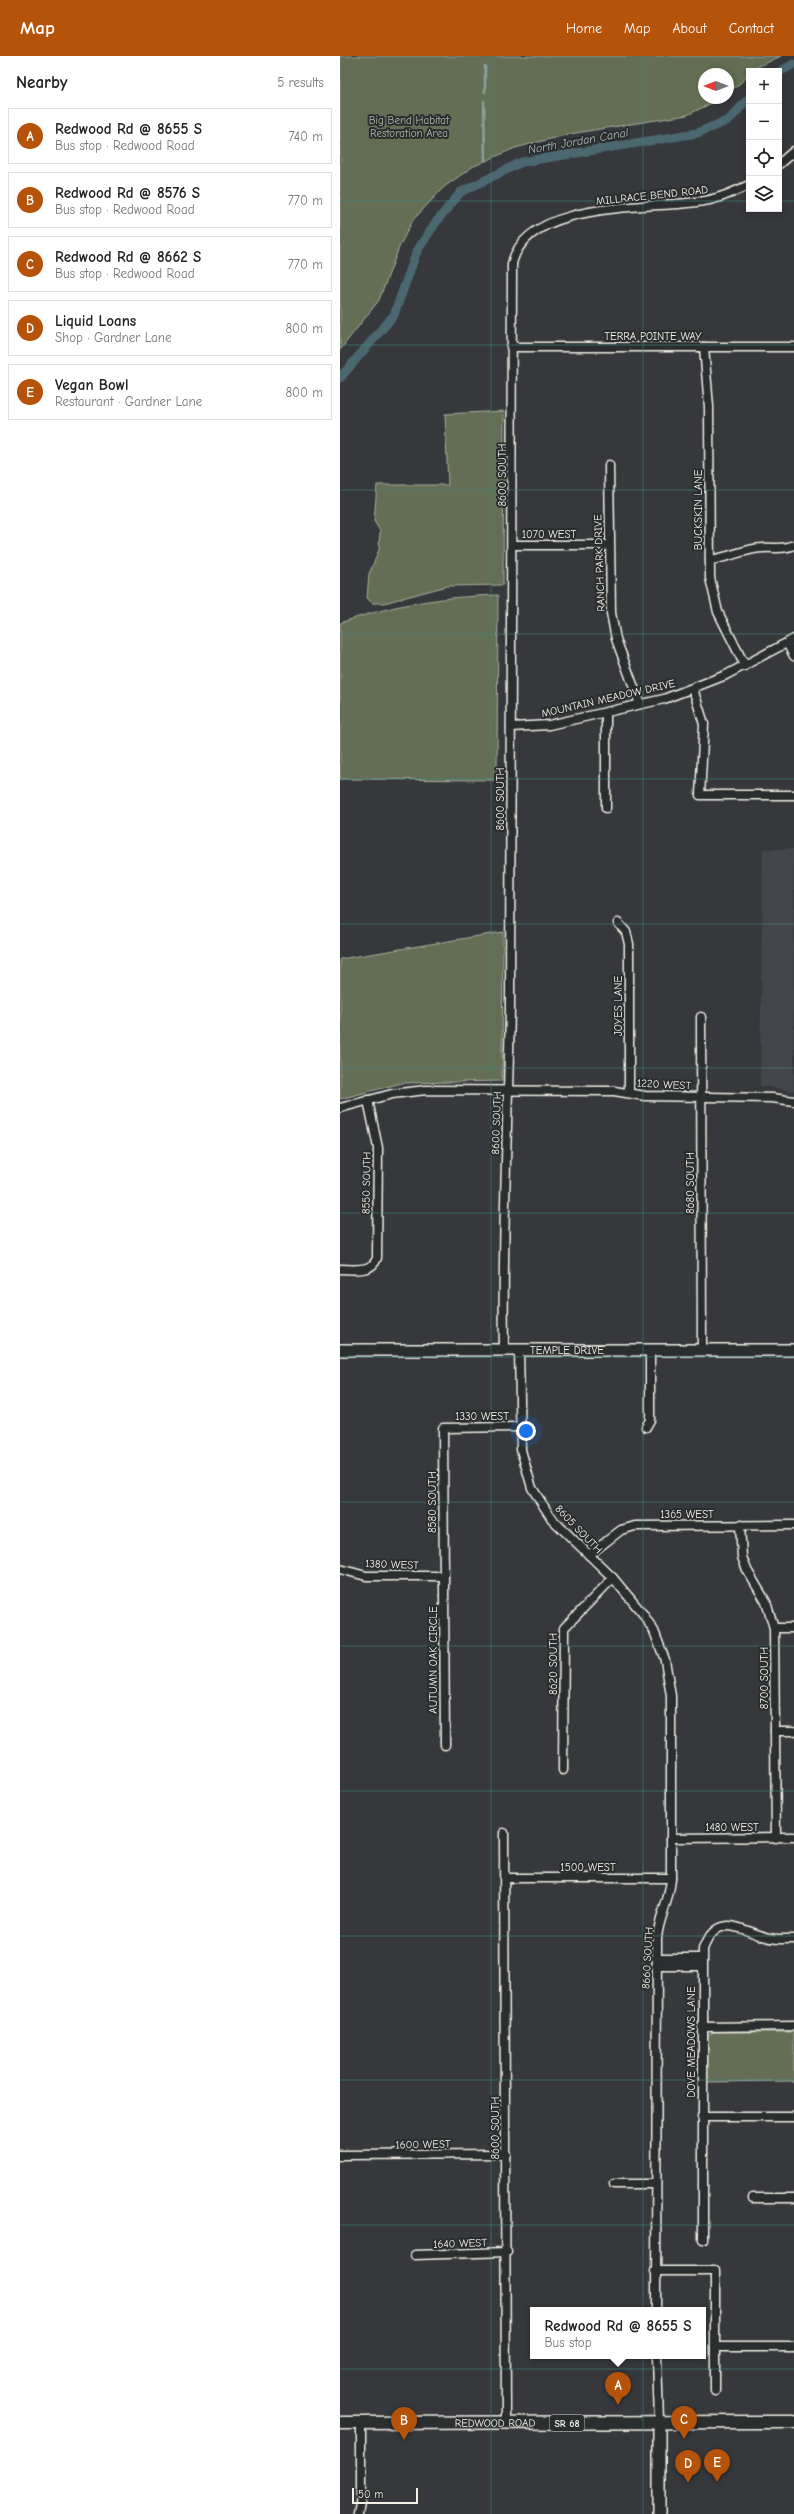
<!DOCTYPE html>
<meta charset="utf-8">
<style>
body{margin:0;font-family:"Comic Neue",sans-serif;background:#f6f6f6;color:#202124}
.controls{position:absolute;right:12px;top:12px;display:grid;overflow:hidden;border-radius:0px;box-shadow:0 2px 6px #0003}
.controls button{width:36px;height:36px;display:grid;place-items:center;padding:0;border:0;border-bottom:1px solid #e0e0e0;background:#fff;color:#202124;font:20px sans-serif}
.compass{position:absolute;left:358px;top:12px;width:36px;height:36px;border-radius:50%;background:#fff;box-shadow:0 2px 6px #0003;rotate:270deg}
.scale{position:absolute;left:12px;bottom:10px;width:66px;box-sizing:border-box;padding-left:4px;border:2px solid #f4f1e8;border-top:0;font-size:11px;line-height:14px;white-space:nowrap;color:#f4f1e8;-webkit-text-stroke:3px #2a2d2e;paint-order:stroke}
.you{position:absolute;left:186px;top:1375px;width:14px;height:14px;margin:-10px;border:3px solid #fff;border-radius:50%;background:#1a73e8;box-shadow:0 0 0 6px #1a73e833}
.badge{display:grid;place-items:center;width:26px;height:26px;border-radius:50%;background:#b45309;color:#fff;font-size:13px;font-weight:700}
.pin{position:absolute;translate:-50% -33px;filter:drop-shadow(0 1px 2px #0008)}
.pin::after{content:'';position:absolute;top:21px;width:14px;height:12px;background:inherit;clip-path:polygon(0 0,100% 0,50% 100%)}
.popup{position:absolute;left:190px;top:2251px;width:176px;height:52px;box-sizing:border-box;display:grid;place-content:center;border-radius:0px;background:#fff;filter:drop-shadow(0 1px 3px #0005);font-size:13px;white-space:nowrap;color:#757577}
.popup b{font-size:15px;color:#202124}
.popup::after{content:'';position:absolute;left:50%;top:100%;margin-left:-8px;border:8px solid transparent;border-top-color:#fff}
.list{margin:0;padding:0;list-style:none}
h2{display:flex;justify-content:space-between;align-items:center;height:52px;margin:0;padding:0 16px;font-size:17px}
h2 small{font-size:13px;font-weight:400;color:#757577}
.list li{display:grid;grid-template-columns:26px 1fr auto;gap:12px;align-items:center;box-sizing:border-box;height:56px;margin:0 8px 8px;padding:0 8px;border:1px solid #e0e0e0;border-radius:0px}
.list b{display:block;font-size:15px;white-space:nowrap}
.list p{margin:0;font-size:13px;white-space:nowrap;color:#757577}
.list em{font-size:13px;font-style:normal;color:#757577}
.icon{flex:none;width:22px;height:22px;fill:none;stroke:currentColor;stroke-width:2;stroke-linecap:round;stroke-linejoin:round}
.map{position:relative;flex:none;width:454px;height:2458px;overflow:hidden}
header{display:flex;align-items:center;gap:24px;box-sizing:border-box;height:56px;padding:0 20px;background:#b45309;color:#fff}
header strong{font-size:19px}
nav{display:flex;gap:22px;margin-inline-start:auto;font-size:14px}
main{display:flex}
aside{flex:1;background:#fff}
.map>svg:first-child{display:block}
</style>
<header>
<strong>Map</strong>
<nav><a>Home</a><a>Map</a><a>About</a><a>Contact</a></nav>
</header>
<main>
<aside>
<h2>Nearby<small>5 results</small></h2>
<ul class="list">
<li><span class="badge">A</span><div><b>Redwood Rd @ 8655 S</b><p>Bus stop · Redwood Road</p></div><em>740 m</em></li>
<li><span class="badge">B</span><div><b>Redwood Rd @ 8576 S</b><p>Bus stop · Redwood Road</p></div><em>770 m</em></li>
<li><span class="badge">C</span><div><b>Redwood Rd @ 8662 S</b><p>Bus stop · Redwood Road</p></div><em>770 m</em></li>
<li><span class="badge">D</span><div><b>Liquid Loans</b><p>Shop · Gardner Lane</p></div><em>800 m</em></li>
<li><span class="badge">E</span><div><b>Vegan Bowl</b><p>Restaurant · Gardner Lane</p></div><em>800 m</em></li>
</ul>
</aside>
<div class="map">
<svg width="454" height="2458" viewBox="0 0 454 2458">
<rect width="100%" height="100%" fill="#36383c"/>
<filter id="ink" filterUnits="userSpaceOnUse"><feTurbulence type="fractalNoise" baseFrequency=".025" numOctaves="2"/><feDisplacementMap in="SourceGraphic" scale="8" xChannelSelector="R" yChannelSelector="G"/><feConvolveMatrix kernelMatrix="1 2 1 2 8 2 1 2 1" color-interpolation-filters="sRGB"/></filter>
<g filter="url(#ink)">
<polygon fill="#45454d" points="423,793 454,793 454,1035 420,1030"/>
<g fill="#646e54" stroke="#acb09e">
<polygon points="0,0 441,0 409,15 404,24 388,37 388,18 364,18 364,42 382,42 347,59 229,78 175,92 132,111 104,131 73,164 60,189 39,244 0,294"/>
<polygon points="164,355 163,529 107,530 44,547 32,547 27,542 29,518 39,494 40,475 34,465 37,429 108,429 105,358"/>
<path d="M158,539l-1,185 -157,-1v-156c55,-19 100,-26 158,-28z"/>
<polygon points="163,876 162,1025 62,1027 0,1043 0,903"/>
<polygon points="373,1976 454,1976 454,2025 366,2026 365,1981"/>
</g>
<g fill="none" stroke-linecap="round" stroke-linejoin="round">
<g stroke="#8f9ea1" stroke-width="2.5">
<polyline points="145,36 145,10"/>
<polyline points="144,45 145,104"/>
</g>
<g stroke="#4c6771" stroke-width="9">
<polyline points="439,16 454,8"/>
<polyline points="0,322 54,259 77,195 97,165 121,136 182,106 357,77 389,64 409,42"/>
</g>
<defs>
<g id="street">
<polyline points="439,108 454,95"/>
<polyline points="171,291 454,291"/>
<polyline points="364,291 369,351 370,522 378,556 405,610"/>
<polyline points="269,409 271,557 276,583 300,648"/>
<polyline points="173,489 268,489"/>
<path d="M370,504c18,-2 34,-11 52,-12 11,-1 22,2 32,-3"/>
<polyline points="447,587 454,600"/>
<polyline points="353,633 364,668 360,739 454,739"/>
<polyline points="266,657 266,752"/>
<polyline points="171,671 209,669 324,643 386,619 454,583"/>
<polyline points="278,867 286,876 289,888 289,1036"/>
<polyline points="361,961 362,1294"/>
<polyline points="0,1052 52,1038 86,1034 274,1035 305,1040 432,1042 454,1045"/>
<path d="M0,1213c13,0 32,4 37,-11l1,-110 -10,-48"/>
<path d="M164,1294c-2,-115 4,-229 6,-343l2,-743c14,-64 137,-55 185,-62 19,-2 35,-9 52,-17"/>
<path d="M179,1294l2,100 11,38 20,31 61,59 30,36 11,17 11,29 6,36v182c-1,23 -12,38 -14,60l-1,372"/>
<polyline points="306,1371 310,1364 310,1293"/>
<polyline points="400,1469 402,1501 407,1514 426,1546 434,1572 436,1782"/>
<polyline points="249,1499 281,1474 295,1470 454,1469"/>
<polyline points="0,1513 26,1520 104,1520"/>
<polyline points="434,1572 454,1572"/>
<polyline points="435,1675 454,1675"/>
<polyline points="105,1689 103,1372 180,1371"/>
<polyline points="223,1714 224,1572 273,1522"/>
<polyline points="164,1777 166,2367"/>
<polyline points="331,1782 454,1781"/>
<polyline points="165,1822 331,1822"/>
<polyline points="316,1902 362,1902"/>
<polyline points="316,1910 362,1910"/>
<polyline points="362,1971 454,1970"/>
<polyline points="362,2061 454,2061"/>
<polyline points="0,2099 166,2098"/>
<polyline points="274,2128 315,2128"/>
<polyline points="413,2142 454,2142"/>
<path d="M363,2184v-291c15,-38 37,-19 63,-12 9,3 19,2 28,2"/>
<polyline points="75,2199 167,2196"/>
<polyline points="315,2215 375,2215 375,2335"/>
<polyline points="375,2291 454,2291"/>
<polyline points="317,2300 319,2366"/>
<polyline points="18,2458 21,2443 21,2367"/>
</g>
<g id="secondary">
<path id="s1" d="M0,1294h454"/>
<polyline points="319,2458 319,2366"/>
</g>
<g id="primary">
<path id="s2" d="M0,2367l454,-1"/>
</g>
</defs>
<use href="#street" stroke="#f4f1e8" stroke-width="11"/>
<use href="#secondary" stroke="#f4f1e8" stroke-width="14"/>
<use href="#primary" stroke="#f4f1e8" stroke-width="15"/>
<use href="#street" stroke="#2a2d2e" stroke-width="8"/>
<use href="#secondary" stroke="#2a2d2e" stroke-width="11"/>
<use href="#primary" stroke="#2a2d2e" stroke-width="12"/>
</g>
</g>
<path fill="none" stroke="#3d8f86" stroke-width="1" stroke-opacity="0.55" d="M151,0v2458M303,0v2458M0,145h409M439,145h15M0,289h454M0,434h454M0,578h454M0,723h454M0,868h454M0,1012h454M0,1157h454M0,1301h454M0,1446h454M0,1590h454M0,1735h454M0,1880h454M0,2024h454M0,2169h454M0,2313h454"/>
<g text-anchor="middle" stroke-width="4" stroke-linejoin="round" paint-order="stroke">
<rect fill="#2a2d2e" stroke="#b7b6b0" stroke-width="1" x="210" y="2359" width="34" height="16" rx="3"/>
<g font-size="10" font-weight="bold" fill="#f4f1e8">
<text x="227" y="2371">SR 68</text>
</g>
<g font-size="11" fill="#b3b6a5" stroke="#2a2d2e">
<text x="69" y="68">Big Bend Habitat<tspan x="69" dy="13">Restoration Area</tspan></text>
</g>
<g font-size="11" fill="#f4f1e8" stroke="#2a2d2e">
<text transform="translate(312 139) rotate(-6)" y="4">MILLRACE BEND ROAD</text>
<text x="313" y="284">TERRA POINTE WAY</text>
<text transform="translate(162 419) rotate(-90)" y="4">8600 SOUTH</text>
<text transform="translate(358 454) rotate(-90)" y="4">BUCKSKIN LANE</text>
<text x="209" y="482">1070 WEST</text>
<text transform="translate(259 507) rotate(-92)" y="4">RANCH PARK DRIVE</text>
<text transform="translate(268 642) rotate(-13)" y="4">MOUNTAIN MEADOW DRIVE</text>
<text transform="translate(160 743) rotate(-90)" y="4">8600 SOUTH</text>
<text transform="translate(278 950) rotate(-90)" y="4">JOYES LANE</text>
<text transform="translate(324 1028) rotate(3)" y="4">1220 WEST</text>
<text transform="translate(156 1067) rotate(-88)" y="4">8600 SOUTH</text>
<text transform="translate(26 1127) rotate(-89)" y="4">8550 SOUTH</text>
<text transform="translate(350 1127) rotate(-90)" y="4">8680 SOUTH</text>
<text dy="4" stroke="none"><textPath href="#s1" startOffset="227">TEMPLE DRIVE</textPath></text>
<text x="142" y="1364">1330 WEST</text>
<text transform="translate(92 1446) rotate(-90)" y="4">8580 SOUTH</text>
<text x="347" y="1462">1365 WEST</text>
<text transform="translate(239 1473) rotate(46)" y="4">8605 SOUTH</text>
<text transform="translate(52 1508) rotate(2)" y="4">1380 WEST</text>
<text transform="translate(93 1604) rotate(-90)" y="4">AUTUMN OAK CIRCLE</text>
<text transform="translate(213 1608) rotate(-90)" y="4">8620 SOUTH</text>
<text transform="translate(424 1622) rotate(-90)" y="4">8700 SOUTH</text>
<text x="392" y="1775">1480 WEST</text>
<text x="248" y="1815">1500 WEST</text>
<text transform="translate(307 1902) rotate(-87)" y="4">8660 SOUTH</text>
<text transform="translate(351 1986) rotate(-90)" y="4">DOVE MEADOWS LANE</text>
<text transform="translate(155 2072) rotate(-90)" y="4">8600 SOUTH</text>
<text transform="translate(83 2088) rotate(-1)" y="4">1600 WEST</text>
<text transform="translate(120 2187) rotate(-2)" y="4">1640 WEST</text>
<text dy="4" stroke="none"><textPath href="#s2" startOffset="155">REDWOOD ROAD</textPath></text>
</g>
<g font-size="12" font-style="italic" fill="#b1bab8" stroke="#2a2d2e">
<text transform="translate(238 85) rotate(-10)" y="4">North Jordan Canal</text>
</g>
</g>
</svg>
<div class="controls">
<button>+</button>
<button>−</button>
<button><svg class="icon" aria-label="locate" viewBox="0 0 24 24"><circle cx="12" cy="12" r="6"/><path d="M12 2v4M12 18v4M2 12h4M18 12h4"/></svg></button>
<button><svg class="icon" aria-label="layers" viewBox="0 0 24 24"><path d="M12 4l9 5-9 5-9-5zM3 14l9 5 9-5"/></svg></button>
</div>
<svg class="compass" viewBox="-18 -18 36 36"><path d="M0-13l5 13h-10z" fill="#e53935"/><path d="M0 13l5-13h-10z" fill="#757577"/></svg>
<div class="scale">50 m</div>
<div class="you"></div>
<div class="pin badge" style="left:278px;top:2349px">A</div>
<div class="popup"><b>Redwood Rd @ 8655 S</b>Bus stop</div>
<div class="pin badge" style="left:64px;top:2384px">B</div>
<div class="pin badge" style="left:344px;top:2383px">C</div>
<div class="pin badge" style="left:348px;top:2427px">D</div>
<div class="pin badge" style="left:377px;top:2426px">E</div>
</div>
</main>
